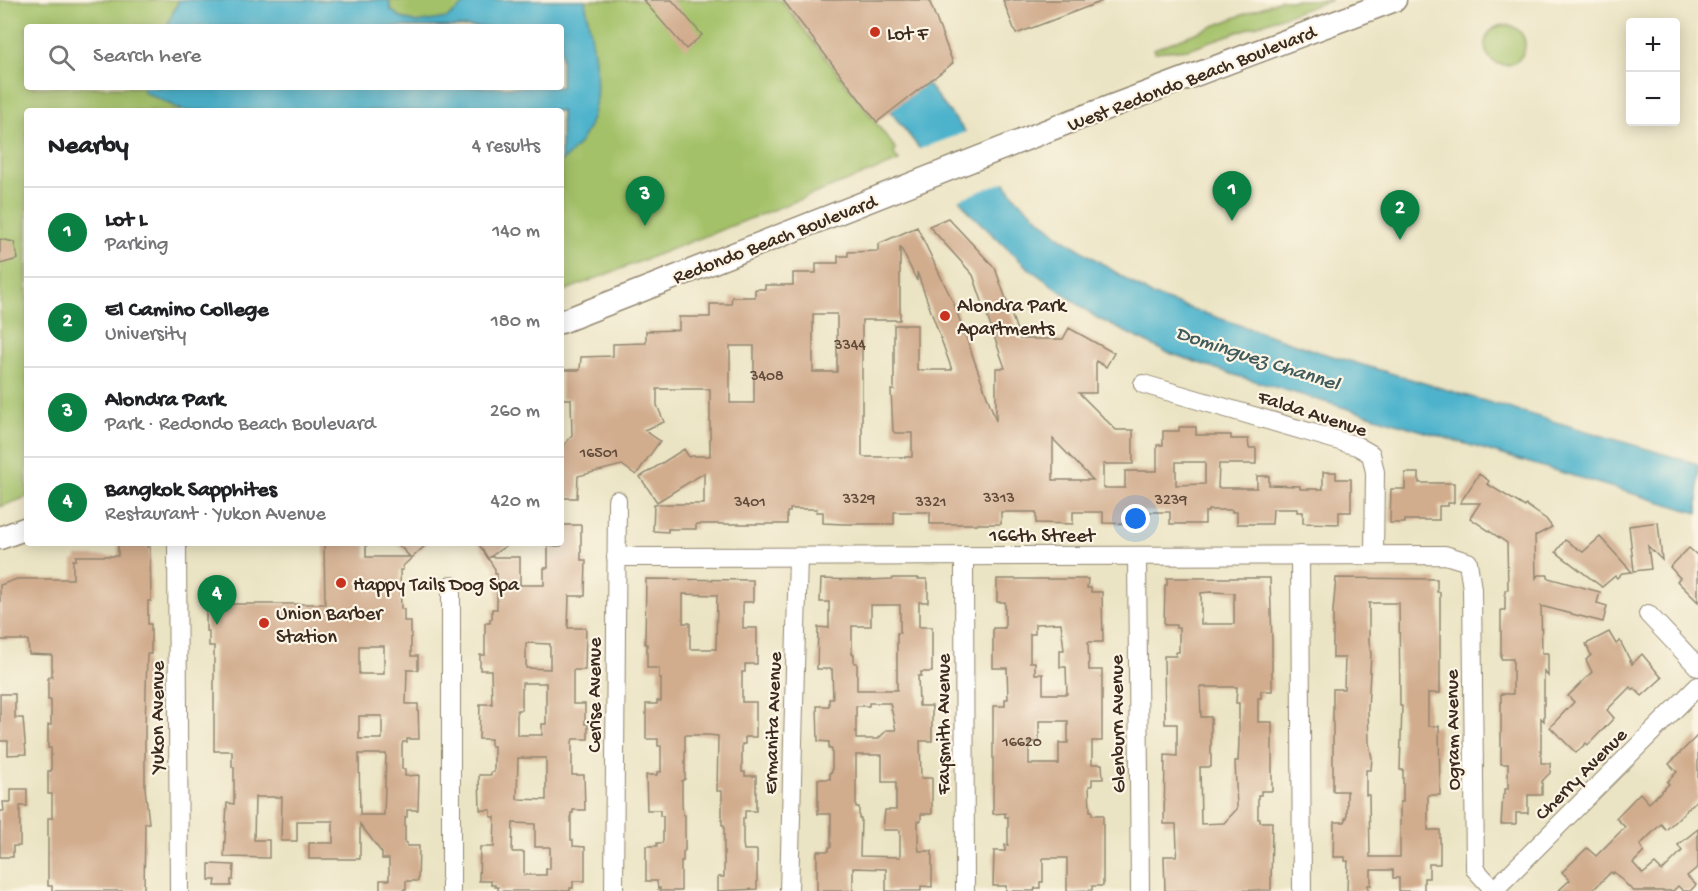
<!DOCTYPE html>
<meta charset="utf-8">
<style>
body{margin:0;font-family:"Gochi Hand",sans-serif;background:#f6f6f6;color:#202124}
.controls{position:absolute;right:18px;top:18px;display:grid;overflow:hidden;border-radius:6px;box-shadow:0 3px 15px #0003}
.controls button{width:54px;height:54px;display:grid;place-items:center;padding:0;border:0;border-bottom:2px solid #e0e0e0;background:#fff;color:#202124;font:30px sans-serif}
.you{position:absolute;left:1136px;top:519px;width:21px;height:21px;margin:-15px;border:4px solid #fff;border-radius:50%;background:#1a73e8;box-shadow:0 0 0 9px #1a73e833}
.badge{display:grid;place-items:center;width:39px;height:39px;border-radius:50%;background:#0b8043;color:#fff;font-size:20px;font-weight:700}
.pin{position:absolute;translate:-50% -50px;filter:drop-shadow(0 2px 3px #0008)}
.pin::after{content:'';position:absolute;top:32px;width:21px;height:18px;background:inherit;clip-path:polygon(0 0,100% 0,50% 100%)}
.list{margin:0;padding:0;list-style:none}
h2{display:flex;justify-content:space-between;align-items:center;height:78px;margin:0;padding:0 24px;font-size:26px}
h2 small{font-size:20px;font-weight:400;color:#757577}
.list li{display:grid;grid-template-columns:39px 1fr auto;gap:18px;align-items:center;box-sizing:border-box;height:90px;padding:0 24px;border-top:2px solid #e0e0e0}
.list b{display:block;font-size:22px;white-space:nowrap}
.list p{margin:0;font-size:20px;white-space:nowrap;color:#757577}
.list em{font-size:20px;font-style:normal;color:#757577}
.icon{flex:none;width:33px;height:33px;fill:none;stroke:currentColor;stroke-width:2;stroke-linecap:round;stroke-linejoin:round}
.map{position:relative;flex:none;width:1698px;height:891px;overflow:hidden}
.search{position:absolute;background:#fff;box-shadow:0 3px 15px #0003;left:24px;top:24px;width:540px;height:66px;display:flex;align-items:center;gap:15px;box-sizing:border-box;padding:0 21px;border-radius:6px;color:#757577;font-size:22px}
.panel{position:absolute;background:#fff;box-shadow:0 3px 15px #0003;left:24px;top:108px;width:540px;height:438px;border-radius:6px}
.map>svg:first-child{display:block}
</style>
<div class="map">
<svg width="1698" height="891" viewBox="0 0 1698 891">
<rect width="100%" height="100%" fill="#fcf5e5"/>
<filter id="ink" filterUnits="userSpaceOnUse"><feTurbulence type="fractalNoise" baseFrequency=".0167" numOctaves="2"/><feDisplacementMap in="SourceGraphic" scale="12" xChannelSelector="R" yChannelSelector="G"/><feConvolveMatrix kernelMatrix="1 2 1 2 8 2 1 2 1" color-interpolation-filters="sRGB"/></filter>
<filter id="wash" filterUnits="userSpaceOnUse"><feTurbulence type="fractalNoise" baseFrequency=".008" numOctaves="4" result="noise"/><feDisplacementMap in="SourceGraphic" scale="24" xChannelSelector="R" yChannelSelector="G"/><feGaussianBlur stdDeviation="1.35" result="paint"/><feColorMatrix in="noise" values="0 0 0 0 0 0 0 0 0 0 0 0 0 0 0 0 0 1.4 0 .05"/><feComposite in="paint" operator="in"/></filter>
<g filter="url(#wash)">
<rect width="100%" height="100%" fill="#ebe4c4"/>
<g fill="#a3c168" stroke="#6f7643" stroke-width="1.5" fill-rule="evenodd">
<path d="M0,0h781l115,149 -2,5 5,7 -338,131v-181h-534v386l-27,10zM27,27h534v60h-534z"/>
<polygon points="1281,0 1331,0 1188,49 1155,52 1154,49"/>
<circle cx="1505" cy="45" r="20"/>
</g>
<g fill="#4db3cc" stroke="#446e75" stroke-width="1.5">
<path d="M179,0h210l2,10 11,8 14,5 31,-5 23,-18h115c9,58 30,119 -24,162v-51h-377l-40,-19 -2,-5h419v-60h-395z"/>
<polygon points="919,74 964,130 1017,199 1059,236 1151,295 1319,352 1698,464 1698,513 1241,377 1166,352 1097,318 1027,267 971,214 876,93"/>
</g>
<polygon fill="#ebe4c4" points="969,131 1007,181 957,200 917,150"/>
<g id="blocks">
<g fill="#d1ac8d" fill-rule="evenodd">
<polygon points="643,0 672,0 702,35 686,49"/>
<polygon points="783,0 929,0 953,63 877,122"/>
<polygon points="1003,0 1103,0 1103,1 1016,34"/>
<path d="M948,218l47,50 25,71h43l6,-11 45,25 -8,14 -10,-6v32h-17l37,37h17v34h-30v24h22v-17h32v-26h6v-14h16v-4h17v8h35v4h17l1,9h7v16h-37l-1,24h39v-12h12v9l31,1v3h23v-17h13v7h15v33h-12v12l-36,-1v-11h-6v-3h-24l-1,15h-35v-12h-5v-2h-24v2h-3v12h-35v-12h-31v12l-36,-1v-11h-30v12l-37,-1v-11h-35v12h-71v-12h-36v12h-51l-20,-1v-11h-7l1,-3h-27v3h-3v12h-91v5h-28v3l-15,-1 1,-27h50v-31l-47,29 -17,-25 44,-28 5,8 3,-1h18v-67h-53v16l7,17 -20,8 16,11 -24,34 -14,-10 -44,11 -1,22h-16v-50l11,-12 -1,-37h-10v-29h19l1,-13 32,-1v-12l33,-1v-12l33,-1v-13h31v-13h21l1,-7h23v-8h10v-4h28v-12h23v-10h22v-7h10v-4l30,-1v-7l39,-17 37,77 42,117v-53h9l-32,-93 -44,-49zM900,246l17,35v-9l35,98h-35v-45h-23v65h-3l2,41 2,2h17v24h-48l-2,-1v-136h38zM813,314h24v58h-24zM730,346h24v57h-24zM1053,439l40,41h-40zM1176,462h29v22l-29,1z"/>
<polygon points="0,239 14,242 18,259 0,264"/>
<polygon points="1405,473 1419,473 1419,483 1454,483 1454,503 1448,503 1448,506 1439,506 1439,520 1405,520 1405,523 1390,523 1391,489 1405,489"/>
<polygon points="1479,474 1489,481 1487,484 1525,507 1526,505 1546,519 1552,527 1535,536 1536,578 1538,575 1548,575 1548,578 1600,592 1597,603 1607,606 1603,622 1541,606 1542,653 1548,653 1548,676 1544,671 1544,721 1541,718 1541,763 1550,763 1550,773 1542,781 1542,795 1528,795 1528,813 1516,813 1516,824 1501,824 1503,795 1505,795 1505,789 1508,789 1508,764 1501,764 1501,694 1513,694 1513,659 1501,659 1501,610 1505,610 1505,590 1508,590 1507,543 1470,518 1480,503 1460,503"/>
<polygon points="1658,522 1662,560 1648,546 1651,569 1634,571 1629,526"/>
<path d="M561,525h20v35h5l-1,36h-16l-1,32h18l-1,42h-12v34h12v20h3v15h-15l-1,3v33h12l1,35h-12v3h-2v27h2v6l12,1v34h-12v7h-3v3h-72v-4h-3v-2h-4v-4h-12l1,-34h14l1,-30h-4v-7h-11l-1,-35h12v-3h3v-26h-3v-7h-12l1,-35h12l-1,-34h-11v-15h5v-32h5v-4h2v-10h5v-35h-2v-5l-17,-26h32l-20,14h30v28h24v-17h4v-22h13zM526,643l24,1v25l-24,-1zM522,683h24v41h-4v11h-25v-25h5zM518,758h28v42l-29,-1zM513,823l22,1v23h15v22h-4v6h-22v-23h-12z"/>
<polygon points="1600,537 1632,572 1622,573 1617,578 1615,576 1602,587 1556,552 1565,540 1583,552"/>
<path d="M324,543h42v14h44l-13,-14h31l-25,23v4h-3l1,39h3v12h7v35h7v14h-11l-1,34h12l1,35h-12v3h-4l-1,3v24h3v7l14,-1 -1,35h-11v7h-2v26h2v3h12l-1,35h-12v8h-2v2h-24v-11h9v-21h-7v-6l-22,-29v35h-51v-16h24v-22h-36v20h-16l1,-44h-27l-1,43h15v18l-45,-1 3,-54 7,1v-37h-2v-16h-18v-105h-5v-15h-3v-27h119zM359,646h25v28h-25zM359,716h23v23h-23zM359,754h27l-2,61h-24z"/>
<polygon points="118,544 147,544 147,547 150,547 151,601 148,601 148,624 151,624 151,654 147,654 145,729 145,788 149,823 145,823 144,891 52,891 52,886 48,886 48,818 52,818 52,794 48,794 48,771 51,771 51,748 48,748 48,725 51,725 51,700 48,700 48,677 52,677 52,655 29,654 28,640 0,640 0,585 17,579 73,579 73,560 76,560 76,556 118,556"/>
<polygon points="1689,548 1698,556 1698,602 1677,581 1680,578 1670,567"/>
<path d="M893,578h25v1h8l2,4v19h-9v25h13v45h-11v4h-3l1,30h13v35h-12l1,37h11v36h-11v7h-3v24l1,6h13v36l-11,-1v5h-35v-22l-33,-1v23h-36v-40h12v-4h2v-33h-13v-35h12v-7h2v-23h-3v-7l-11,-1 -1,-35h12v-7h4l-1,-30h-15l1,-42 11,1v-26h-9l1,-23 48,1 24,-1zM871,605h29v28h-3v57h-40v-27h-3v-9h-2v-28h19zM869,703h21l6,27h-9l-9,9h-22v-33h13zM856,755h26v27h14v28h-11l-2,20h17v27l-40,-1 1,-38h-2v-11h-3z"/>
<path d="M1167,578h103l2,65v48h-11v7h-3v24h14v69h-11v4h-3v24h2v3h12l-1,68 -106,1 -1,-35h12l1,-7 -1,-25h-12l1,-69 12,1v-32h-12l-1,-68h12v-4h3v-24h-3v-3h-12l1,-40h2zM1210,592l24,1v31h-33v-31zM1200,687h37l-1,16h3v39l-1,19h-3l2,48 -13,14 -23,1 -1,-57h11v-50h-10z"/>
<path d="M1336,578l101,1v13h3v101h-12v33h11l1,69h-12v35h12v34h-11v14h-5v13h-25v-13h-6v-8h-22v15h-3v6h-21l1,-30h-3v-4h-12l1,-35h11v-4h2v-27h-14v-102h11l1,-31h-12v-47zM1369,603h30l1,103h2l-2,64h3v32h-3v55h-30l-1,-62h-3v-25h5l1,-12 -3,-15 -1,-34 3,-55 -2,-11z"/>
<path d="M646,579l107,1v22h-10v26h14v36h-12v8h-3v30h14v35h-11v7h-3v28h3v4h11v35h-11v7h-2v26l1,6h13v39l-39,2v-14h6v-52h-2v-34h-5l1,-55 -10,-1h-23v44l-3,2v23l1,11h2v35l-2,2v9h-2v30h-21v-3l-2,1 -1,-8h-11v-35h11v-3h5l1,-3v-24h-3v-6h-13l-1,-35h11v-3h4v-26h-3v-7h-12v-35h11v-3h4v-23h-2v-10h-12v-24h-2zM683,594l34,1 -1,54h-26v-26h-7z"/>
<path d="M997,579h91l-1,9h4v4h11l1,50h-15l1,28h13v71h-10v23h10l1,15h-11v7h-3l1,25h2v4h11v71h-11v4l-25,1v-33h-24v24h-3v6h-5l-1,3h-28v-5h-13l1,-35h11v-6h3v-28h-3v-4l-12,1v-108h12v-7h3l-1,-31h-14v-40h12v-26h-8zM1061,623l3,27h-4v17h6l1,27h-24v-20h-8v-12h-5v-28h5v-10zM1039,721h29v22h-9v21h-30v-22h10z"/>
<polygon points="1609,632 1616,644 1620,641 1632,664 1642,654 1662,678 1642,696 1634,688 1633,690 1630,687 1607,710 1614,718 1588,745 1586,743 1576,753 1550,727 1574,702 1568,696 1592,672 1586,660 1591,655 1586,644"/>
<polygon points="0,694 15,694 15,718 23,718 26,754 8,755 8,741 0,741"/>
<polygon points="1698,735 1698,799 1666,830 1661,824 1640,845 1644,852 1633,863 1643,874 1655,864 1662,871 1682,851 1678,845 1698,829 1698,867 1687,876 1696,885 1690,891 1683,891 1678,886 1673,891 1633,891 1614,872 1613,874 1611,872 1592,891 1558,891 1570,880 1562,872 1587,848 1596,856 1625,827 1616,818 1640,793 1649,803 1669,784 1667,782 1677,772 1669,764"/>
<polygon points="11,789 27,789 27,806 20,806 20,846 13,846 13,857 0,857 0,811 4,811 3,802 11,802"/>
<polygon points="209,864 234,865 233,880 231,880 231,886 215,886 216,880 209,880"/>
</g>
</g>
</g>
<g filter="url(#ink)">
<use href="#blocks" fill-opacity="0" stroke="#938771" stroke-width="1.5"/>
<g fill="none" stroke-linecap="round" stroke-linejoin="round">
<defs>
<g id="minor">
<polyline points="1143,384 1357,446 1371,454 1375,472 1374,555"/>
<polyline points="177,543 179,891"/>
<polyline points="1300,555 1302,891"/>
<polyline points="964,556 965,891"/>
<polyline points="1137,556 1140,891"/>
<polyline points="616,557 1445,555 1468,562 1472,589 1475,869 1494,890"/>
<polyline points="1648,614 1698,667"/>
<polyline points="451,891 451,585"/>
<polyline points="614,891 617,500"/>
<polyline points="789,891 798,557"/>
<polyline points="1493,891 1698,686"/>
</g>
<g id="major">
<polyline points="561,322 1064,124 1395,0"/>
<polyline points="0,538 27,528"/>
</g>
</defs>
<use href="#minor" stroke="#938771" stroke-width="20"/>
<use href="#major" stroke="#938771" stroke-width="25"/>
<use href="#minor" stroke="#fff" stroke-width="18"/>
<use href="#major" stroke="#fff" stroke-width="22"/>
</g>
</g>
<g fill="#c8321e" stroke="#fcf5e5" stroke-width="2">
<circle cx="875" cy="32" r="6"/>
<circle cx="945" cy="316" r="6"/>
<circle cx="341" cy="583" r="6"/>
<circle cx="264" cy="623" r="6"/>
</g>
<g text-anchor="middle" stroke-width="4.5" stroke-linejoin="round" paint-order="stroke">
<g font-size="16" fill="#604a3a">
<text x="850" y="349">3344</text>
<text x="767" y="380">3408</text>
<text x="599" y="457">16501</text>
<text x="999" y="502">3313</text>
<text x="859" y="503">3329</text>
<text x="1171" y="504">3239</text>
<text x="750" y="506">3401</text>
<text x="931" y="506">3321</text>
<text x="1022" y="746">16620</text>
</g>
<g font-size="20" fill="#3b2a1e" stroke="#fcf5e5" text-anchor="start">
<text x="887" y="39">Lot F</text>
<text x="957" y="311">Alondra Park<tspan x="957" dy="23">Apartments</tspan></text>
<text x="353" y="590">Happy Tails Dog Spa</text>
<text x="276" y="619">Union Barber<tspan x="276" dy="23">Station</tspan></text>
</g>
<g font-size="20" fill="#3b2a1e" stroke="#fcf5e5">
<text transform="translate(1191 77) rotate(-21)" y="7">West Redondo Beach Boulevard</text>
<text transform="translate(774 238) rotate(-21)" y="7">Redondo Beach Boulevard</text>
<text transform="translate(1313 412) rotate(18)" y="7">Falda Avenue</text>
<text x="1042" y="541">166th Street</text>
<text transform="translate(593 695) rotate(-90)" y="7">Cerise Avenue</text>
<text transform="translate(156 717) rotate(-90)" y="7">Yukon Avenue</text>
<text transform="translate(771 723) rotate(-88)" y="7">Ermanita Avenue</text>
<text transform="translate(942 724) rotate(-90)" y="7">Faysmith Avenue</text>
<text transform="translate(1116 724) rotate(-91)" y="7">Glenburn Avenue</text>
<text transform="translate(1451 730) rotate(-91)" y="7">Ogram Avenue</text>
<text transform="translate(1580 773) rotate(-45)" y="7">Cherry Avenue</text>
</g>
<g font-size="21" font-style="italic" fill="#415a5b" stroke="#fcf5e5">
<text transform="translate(1258 357) rotate(18)" y="7">Dominguez Channel</text>
</g>
</g>
</svg>
<div class="controls">
<button>+</button>
<button>−</button>
</div>
<div class="you"></div>
<div class="pin badge" style="left:1232px;top:221px">1</div>
<div class="pin badge" style="left:1400px;top:240px">2</div>
<div class="pin badge" style="left:645px;top:226px">3</div>
<div class="pin badge" style="left:217px;top:625px">4</div>
<div class="search"><svg class="icon" aria-label="search" viewBox="0 0 24 24"><circle cx="10" cy="10" r="6"/><path d="M15 15l6 6"/></svg>Search here</div>
<section class="panel">
<h2>Nearby<small>4 results</small></h2>
<ul class="list">
<li><span class="badge">1</span><div><b>Lot L</b><p>Parking</p></div><em>140 m</em></li>
<li><span class="badge">2</span><div><b>El Camino College</b><p>University</p></div><em>180 m</em></li>
<li><span class="badge">3</span><div><b>Alondra Park</b><p>Park · Redondo Beach Boulevard</p></div><em>260 m</em></li>
<li><span class="badge">4</span><div><b>Bangkok Sapphites</b><p>Restaurant · Yukon Avenue</p></div><em>420 m</em></li>
</ul>
</section>
</div>
